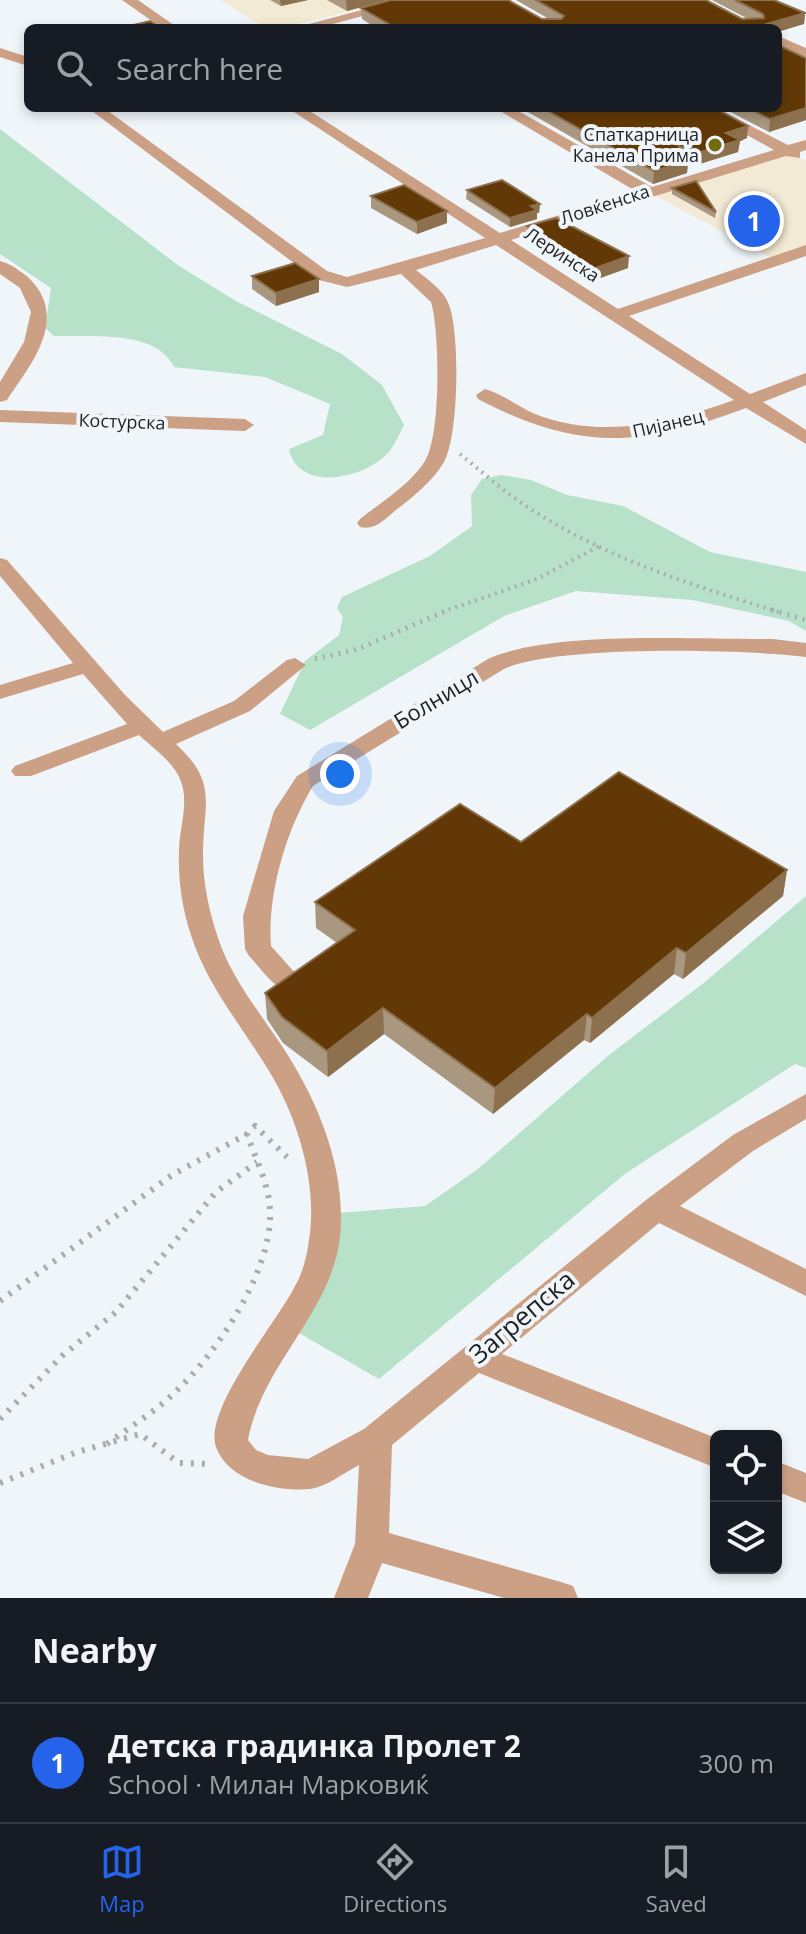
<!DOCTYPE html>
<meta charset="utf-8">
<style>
body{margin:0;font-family:"Open Sans",sans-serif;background:#242831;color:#f1f3f6}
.controls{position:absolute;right:24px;bottom:24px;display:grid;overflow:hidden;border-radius:12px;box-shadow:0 4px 12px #0003}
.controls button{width:72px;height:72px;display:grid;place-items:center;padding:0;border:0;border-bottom:2px solid #363941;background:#171b24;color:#f1f3f6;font:40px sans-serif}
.you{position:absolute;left:340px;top:774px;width:28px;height:28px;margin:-20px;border:6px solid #fff;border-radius:50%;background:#1a73e8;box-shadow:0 0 0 12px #1a73e833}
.badge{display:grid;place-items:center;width:52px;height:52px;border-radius:50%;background:#2563eb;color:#fff;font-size:26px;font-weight:700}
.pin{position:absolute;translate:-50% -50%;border:4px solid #fff;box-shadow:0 2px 8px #0006}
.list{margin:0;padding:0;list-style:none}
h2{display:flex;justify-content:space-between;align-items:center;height:104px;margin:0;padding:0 32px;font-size:34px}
h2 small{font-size:26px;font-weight:400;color:#9ea1a6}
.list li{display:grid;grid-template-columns:52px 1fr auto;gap:24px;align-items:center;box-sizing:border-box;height:120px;padding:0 32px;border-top:2px solid #363941}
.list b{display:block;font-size:30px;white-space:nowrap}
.list p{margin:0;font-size:26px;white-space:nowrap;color:#9ea1a6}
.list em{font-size:26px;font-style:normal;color:#9ea1a6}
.icon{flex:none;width:44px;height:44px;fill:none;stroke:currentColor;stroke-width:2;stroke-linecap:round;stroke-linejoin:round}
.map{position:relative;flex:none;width:806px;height:1598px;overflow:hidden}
.search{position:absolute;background:#171b24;box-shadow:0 4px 12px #0003;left:24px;right:24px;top:24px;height:88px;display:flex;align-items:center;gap:20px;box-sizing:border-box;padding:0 28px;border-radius:12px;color:#9ea1a6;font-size:30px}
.sheet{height:224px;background:#171b24}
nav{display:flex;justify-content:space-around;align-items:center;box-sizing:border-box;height:112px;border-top:2px solid #363941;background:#171b24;font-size:22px;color:#9ea1a6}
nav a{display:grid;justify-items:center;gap:4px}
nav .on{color:#2563eb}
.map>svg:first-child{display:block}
</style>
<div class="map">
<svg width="806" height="1598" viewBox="0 0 806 1598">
<rect width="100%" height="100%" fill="#f0f5fa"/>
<g fill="#f2ead4">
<polygon points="220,0 397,0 280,28 266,28"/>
<polygon points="787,151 806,161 806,250 775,260 647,191"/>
</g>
<g fill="#b7e1c9">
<path d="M0,129l179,137 57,35 106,53 40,31 22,40c-5,9 -9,20 -16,28 -24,26 -90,40 -99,-4l34,-14 7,-31 -65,-27 -91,-10c-18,-38 -83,-30 -120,-31l-9,-8 6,-40 -51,-34z"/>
<polygon points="501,475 531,480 567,495 623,506 710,552 806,572 806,631 789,621 692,600 576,591 504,616 310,730 280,714 305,661 339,635 343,617 337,608 342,597 430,556 472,526 471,495 482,479"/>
<polygon points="806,896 806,1068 795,1064 626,1173 379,1379 299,1333 326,1214 425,1206 478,1169 609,1055 705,982"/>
</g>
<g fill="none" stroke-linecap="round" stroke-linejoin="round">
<g stroke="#a9acb0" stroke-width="4" stroke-dasharray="2 5" stroke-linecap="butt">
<path d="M460,454c21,17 41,35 63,50 77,52 168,81 256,108"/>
<polyline points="442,612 537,579 599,546"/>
</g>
<g stroke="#a9acb0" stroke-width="5" stroke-dasharray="2 6" stroke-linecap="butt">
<polyline points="772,610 806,620"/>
<polyline points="315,659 358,649 448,610"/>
</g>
<g stroke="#a9acb0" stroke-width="6" stroke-dasharray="3 8" stroke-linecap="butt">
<polyline points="0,1301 172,1175 247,1134"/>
<polyline points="0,1419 63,1355 116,1312 216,1192 257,1162"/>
<path d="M107,1444c21,-16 45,-30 64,-48 44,-40 102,-124 99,-186 -1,-26 -15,-52 -23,-76l8,-8 32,31"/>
<polyline points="0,1483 77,1452 140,1434 179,1463 211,1464"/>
</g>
<g fill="#cca085" fill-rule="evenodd">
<polygon points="122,0 138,0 178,28 162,28"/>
<polygon points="399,0 422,0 318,28 294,28"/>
<polygon points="778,36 806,48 806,57 778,45"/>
<polygon points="0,48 28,57 28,66 0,57"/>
<path d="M88,108h16l223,163 20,6 138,-39 -197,-130h17l195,125 137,-41 -142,-84h18l139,79 122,-37 -76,-42h18l72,37 18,-5v10l-6,2v6l-14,-2 -275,84 107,69 188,-64v11l-177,60 121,78 56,-21v12l-43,17 43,28v14l-60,-36c-104,39 -167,44 -268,-9l-2,-4 9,-6c18,5 33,18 50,25 67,26 134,9 199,-14l-238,-155 -80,25c12,10 28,20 33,35 11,28 10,131 -5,157 -11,19 -31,35 -48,48 -11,9 -21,21 -36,17l-3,-4 3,-4c21,-17 50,-34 65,-58 16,-25 15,-129 6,-159l-30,-28 -54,13 -32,-8z"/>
<path d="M0,261c12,3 29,15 36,25 29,39 -7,81 -29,114l-7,2v-20l24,-40 7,-30 -11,-24 -20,-14z"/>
<polygon points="0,410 245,419 254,425 245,431 0,422"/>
<path d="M0,558l7,2 118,135 38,37 71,-31 53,-41 8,-2 11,7 -56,46 -74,33c43,40 27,59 27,111 0,28 6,56 15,83 13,39 39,71 62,105 37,55 67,126 60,194 -9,77 -78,127 -92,203l8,10 12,5 40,4 56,-30 282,-229 87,-65 73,-41v25l-53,32 -73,55 126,63v27l-147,-73 -157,131 214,84v30l-237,-95 -87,72 -3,88 172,49 12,4 5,12h-74l-122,-35 -14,35h-34l21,-54 4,-79c-15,8 -33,22 -49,24 -33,3 -82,-8 -94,-42 -13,-38 62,-126 79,-161 8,-14 12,-30 14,-46 9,-55 -11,-122 -40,-169 -27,-45 -62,-85 -78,-136 -9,-27 -13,-55 -12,-84 0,-23 11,-49 1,-72 -7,-17 -27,-31 -41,-44l-108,41h-16l-4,-5 4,-5 112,-42 -44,-50 -83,25v-14l73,-22 -73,-87z"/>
<path d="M773,639l33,4v14c-60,-8 -252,-12 -302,12l-191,117c-27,44 -46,109 -42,160l34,38 -4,7c-22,7 -38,-21 -52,-35l-4,-7 -2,-33 31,-105 23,-35 191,-117c63,-29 212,-19 285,-20z"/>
<polygon points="776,1461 806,1473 806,1503 776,1491"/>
</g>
</g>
<g fill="#a99780">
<polygon points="270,0 308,0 281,6"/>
<polygon points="327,0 387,0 347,11"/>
<polygon points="516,0 706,0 742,19 748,19 712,0 774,0 805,13 804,24 778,28 376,28 362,19 361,8 549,19"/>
<polygon points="806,58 806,120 769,132 723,108 778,108"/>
<polygon points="521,108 715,108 747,138 740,141 738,152 693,166 688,164 687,173 653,184"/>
<polygon points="672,188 716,212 715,218 672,194"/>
<polygon points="467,190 540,204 539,213 537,213 537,219 510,227 466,199"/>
<polygon points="371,196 447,223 417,234 371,208"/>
<polygon points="527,226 628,268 592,281 530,244 530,241 527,238"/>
<polygon points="252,276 319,292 276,306 252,289"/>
<polygon points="521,842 787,870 783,896 683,979 674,974 590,1043 584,1040 493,1114 384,1034 328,1077 283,1043 267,1019 265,993 337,943 316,928 315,902"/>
</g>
<g fill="#8d714f">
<polygon points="280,0 308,0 281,6"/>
<polygon points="346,0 387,0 347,11"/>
<polygon points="805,13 804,24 778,32 778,28 753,28"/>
<polygon points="806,108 806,120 769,132 770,119"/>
<polygon points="748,126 747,138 740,141 738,152 693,166 694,154 726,133"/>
<polygon points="688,161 687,173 653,184 654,171"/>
<polygon points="540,204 539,213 537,213 537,219 510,227 510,218 531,206"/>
<polygon points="447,211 447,223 417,234 417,222"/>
<polygon points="629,256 628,268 592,281 593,269"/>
<polygon points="319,279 319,292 276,306 276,293"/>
<polygon points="787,870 783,896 683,979 686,953"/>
<polygon points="677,948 674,974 590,1043 592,1018"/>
<polygon points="383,1008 384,1034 328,1077 327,1051"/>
<polygon points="587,1014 584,1040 493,1114 495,1088"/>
</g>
<g fill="#623906" stroke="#8d714f" stroke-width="2">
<polygon points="391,0 508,0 542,19 561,19 564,16 536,0 706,0 742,19 764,18 763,14 735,0 774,0 805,13 753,28 396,28 361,8"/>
<polygon points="150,21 161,28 121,28"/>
<polygon points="778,45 806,58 806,108 770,119 748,108 778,108"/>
<polygon points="543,108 715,108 748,126 726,133 740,140 694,154 678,145 688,161 654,171"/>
<polygon points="502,180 540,204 531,206 537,210 510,218 467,190"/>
<polygon points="696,181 716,212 672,188"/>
<polygon points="404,185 447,211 417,222 371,196"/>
<polygon points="556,218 629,256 593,269 531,232 535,231 527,226"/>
<polygon points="295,263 319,279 276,293 252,276"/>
<polygon points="619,772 787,870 686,953 677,948 592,1018 587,1014 495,1088 383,1008 327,1051 282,1017 265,993 355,930 315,902 460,804 521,842"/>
</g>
<circle fill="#716d0c" stroke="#f0f5fa" stroke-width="3" cx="715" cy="145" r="8"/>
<g text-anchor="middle" stroke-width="8" stroke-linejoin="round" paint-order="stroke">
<g font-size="18" fill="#1f2022" stroke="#f0f5fa" text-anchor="end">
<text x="699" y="141">Спаткарница<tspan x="699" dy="21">Канела Прима</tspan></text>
</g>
<g font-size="18" fill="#1f2022" stroke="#f0f5fa">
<text transform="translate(605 205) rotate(-18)" y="6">Ловќенска</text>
<text transform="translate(562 255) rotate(33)" y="6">Леринска</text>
<text transform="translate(122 422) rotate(2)" y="6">Костурска</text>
<text transform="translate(668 424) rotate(-13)" y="6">Пијанец</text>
</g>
<g font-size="22" fill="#1f2022" stroke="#f0f5fa">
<text transform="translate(436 699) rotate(-31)" y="8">Болницл</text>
</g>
<g font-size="26" fill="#1f2022" stroke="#f0f5fa">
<text transform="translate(522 1317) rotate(-40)" y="9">Загрепска</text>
</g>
</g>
</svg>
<div class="controls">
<button><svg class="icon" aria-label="locate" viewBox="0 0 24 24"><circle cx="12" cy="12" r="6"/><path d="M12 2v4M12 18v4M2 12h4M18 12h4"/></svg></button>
<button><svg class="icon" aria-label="layers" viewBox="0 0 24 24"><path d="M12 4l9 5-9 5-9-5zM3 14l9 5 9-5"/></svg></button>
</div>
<div class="you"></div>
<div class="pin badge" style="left:754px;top:221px">1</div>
<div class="search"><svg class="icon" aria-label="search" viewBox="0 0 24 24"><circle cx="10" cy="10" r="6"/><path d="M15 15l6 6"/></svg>Search here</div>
</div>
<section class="sheet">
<h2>Nearby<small></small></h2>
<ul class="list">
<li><span class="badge">1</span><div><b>Детска градинка Пролет 2</b><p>School · Милан Марковиќ</p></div><em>300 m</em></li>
</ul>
</section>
<nav>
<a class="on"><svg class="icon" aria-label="map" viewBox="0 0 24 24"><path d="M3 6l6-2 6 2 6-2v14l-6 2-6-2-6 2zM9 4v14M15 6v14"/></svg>Map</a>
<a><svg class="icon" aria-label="directions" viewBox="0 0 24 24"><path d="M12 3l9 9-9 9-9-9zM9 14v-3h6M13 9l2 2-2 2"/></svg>Directions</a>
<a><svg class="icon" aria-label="saved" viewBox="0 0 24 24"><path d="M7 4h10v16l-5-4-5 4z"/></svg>Saved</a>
</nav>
